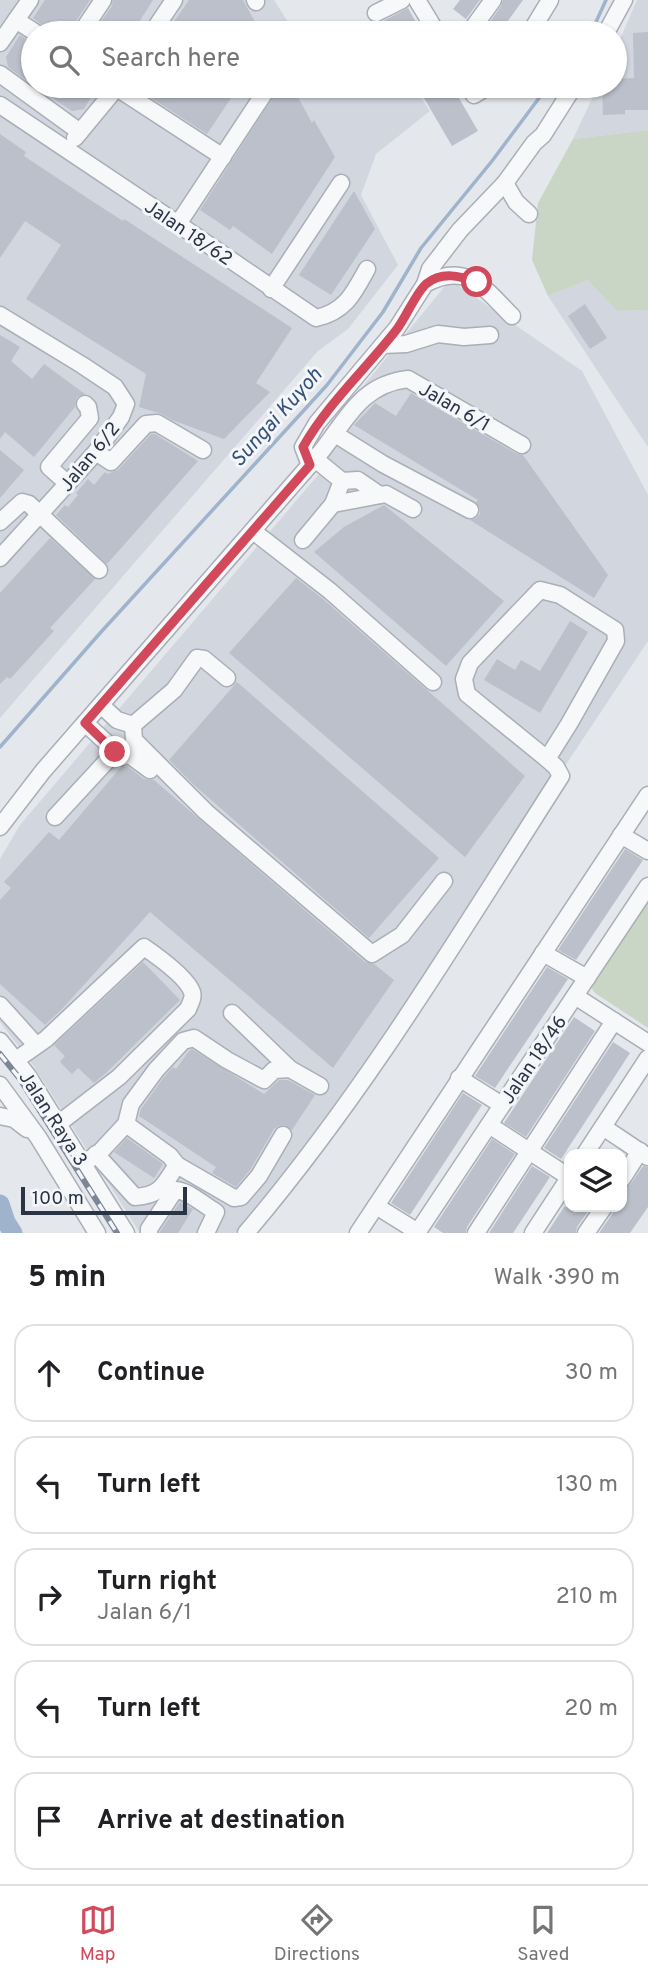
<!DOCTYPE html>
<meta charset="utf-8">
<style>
body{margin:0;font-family:Overpass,sans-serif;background:#f2f2f2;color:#202124}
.controls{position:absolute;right:21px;bottom:21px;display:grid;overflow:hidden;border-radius:14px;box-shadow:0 2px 5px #0004}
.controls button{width:63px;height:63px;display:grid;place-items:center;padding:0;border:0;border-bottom:2px solid #e0e0e0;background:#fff;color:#202124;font:35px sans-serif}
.scale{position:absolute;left:21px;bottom:18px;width:166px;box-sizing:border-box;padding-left:7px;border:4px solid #2b3445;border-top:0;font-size:19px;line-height:24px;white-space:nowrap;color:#2b3445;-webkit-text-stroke:5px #f4f6f9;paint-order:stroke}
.stop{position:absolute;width:21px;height:21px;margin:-16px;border:5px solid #d1495b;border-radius:50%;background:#fff}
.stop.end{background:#d1495b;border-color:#fff;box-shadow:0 2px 7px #0008}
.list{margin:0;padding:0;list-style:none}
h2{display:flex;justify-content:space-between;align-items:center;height:91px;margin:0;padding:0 28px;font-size:30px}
h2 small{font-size:23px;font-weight:400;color:#757577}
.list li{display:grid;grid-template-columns:46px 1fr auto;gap:21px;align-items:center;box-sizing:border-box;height:98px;margin:0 14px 14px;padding:0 14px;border:2px solid #e0e0e0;border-radius:21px}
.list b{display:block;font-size:26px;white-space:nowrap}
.list p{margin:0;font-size:23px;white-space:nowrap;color:#757577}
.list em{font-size:23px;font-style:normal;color:#757577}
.icon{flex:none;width:38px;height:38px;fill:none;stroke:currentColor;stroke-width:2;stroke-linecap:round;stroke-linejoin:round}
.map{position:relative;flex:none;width:648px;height:1233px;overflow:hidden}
.search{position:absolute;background:#fff;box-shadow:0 2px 5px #0004;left:21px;right:21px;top:21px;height:77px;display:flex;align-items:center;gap:18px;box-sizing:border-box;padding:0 24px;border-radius:38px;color:#757577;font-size:26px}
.sheet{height:651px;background:#fff}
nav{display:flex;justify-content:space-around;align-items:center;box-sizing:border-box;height:98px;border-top:2px solid #e0e0e0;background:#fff;font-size:19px;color:#757577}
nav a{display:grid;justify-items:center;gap:4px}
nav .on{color:#d1495b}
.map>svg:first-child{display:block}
</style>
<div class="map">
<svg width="648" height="1233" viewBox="0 0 648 1233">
<rect width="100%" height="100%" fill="#e4e7ec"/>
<g fill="#d2d6de">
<polygon points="0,0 274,0 295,33 33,33 33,86 413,86 430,111 376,154 361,195 398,265 348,329 318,351 0,718"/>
<polygon points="637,0 648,0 648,130 573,139 598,86 615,86 615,51"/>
<polygon points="450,280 582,371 648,495 648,641 332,1117 235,1233 140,1233 33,1065 0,1022 0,859 20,825 330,461 320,439"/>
<polygon points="588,280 617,311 648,310 648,447 548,296"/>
</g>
<g fill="#c9d6c5">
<polygon points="648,130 648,310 617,311 588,280 548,296 532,260 538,203 573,139"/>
<polygon points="648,900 648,1028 595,993 588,983"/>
</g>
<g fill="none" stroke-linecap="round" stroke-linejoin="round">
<g stroke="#9fb4cc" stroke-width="3.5">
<polyline points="587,33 596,22 606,0"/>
<polyline points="0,747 101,632 327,385 383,312 421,248 492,161 548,86"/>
</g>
<polyline stroke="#9fb4cc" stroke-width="19" points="0,1204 6,1222 13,1233"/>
</g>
<g fill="#bbc0ca">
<polygon points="45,0 90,0 72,27 71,33 46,33 42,25 33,18"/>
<polygon points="113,0 153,0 132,33 93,33 112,6"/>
<polygon points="189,0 243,0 261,33 166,33"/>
<polygon points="460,0 480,0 466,19 453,9"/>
<polygon points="503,0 523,0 499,33 482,33 501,6"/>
<polygon points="408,8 422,33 388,33 381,22"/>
<polygon points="648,32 648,110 625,110 625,114 603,115 602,86 615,86 615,79 634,78 633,33"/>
<polygon points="20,35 33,43 33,85 8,67 6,57"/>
<polygon points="34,86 98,86 84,109 72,111"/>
<polygon points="133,86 239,86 207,134"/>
<polygon points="280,86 292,86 312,123 314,120 335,157 272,254 233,226 230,230 200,210"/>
<polygon points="417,86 452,86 478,131 452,146"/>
<polygon points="0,134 26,152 24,156 95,203 123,221 124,219 292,328 256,383 270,392 224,439 172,420 162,414 139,407 146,374 26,299 61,245 25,221 0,258"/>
<polygon points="354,191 375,229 331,295 299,275"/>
<polygon points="585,304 607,338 590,349 568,316"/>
<polygon points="0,335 20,347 11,361 32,379 44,364 85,394 77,397 75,407 34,457 5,432 0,439"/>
<polygon points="411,393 517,454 523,455 608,575 594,598 470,520 476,518 480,514 480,509 476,502 478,500 354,425 375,403 396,416"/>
<polygon points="151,434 155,434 198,461 107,564 56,515 65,505 68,507 78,495 76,493 88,479 94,485 105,472 107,474 118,470"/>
<polygon points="0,450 24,470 0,498"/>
<polygon points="384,505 504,601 446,666 314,552 344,527"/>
<polygon points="50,538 95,579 50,628 54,631 10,679 7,677 0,684 0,593"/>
<polygon points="296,578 323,599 525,776 465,857 229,653"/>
<polygon points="570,621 588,632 540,713 484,680 497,659 515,670 521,660 540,671"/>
<polygon points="237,682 439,858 369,938 194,785 169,760"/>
<polygon points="127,766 144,779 154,780 365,962 374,964 394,980 333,1068 150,912 62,1009 45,1025 0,984 0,900 11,888 4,882 49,832 59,840 121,767"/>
<polygon points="625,849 643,860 576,960 558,950"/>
<polygon points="143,962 180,1000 106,1073 94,1083 78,1068 72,1074 60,1062 65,1056 54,1045"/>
<polygon points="547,967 568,979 495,1088 475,1076"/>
<polygon points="574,1017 595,1031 526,1137 504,1123"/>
<polygon points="613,1042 630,1053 561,1159 544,1148"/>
<polygon points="192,1049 264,1094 279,1080 288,1080 315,1095 292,1130 284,1125 278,1126 274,1129 250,1170 236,1187 212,1173 216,1167 139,1116 141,1109 164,1077 173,1067 176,1069 188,1052"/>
<polygon points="463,1093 482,1105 410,1215 391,1203"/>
<polygon points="127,1138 163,1164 154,1178 114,1152"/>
<polygon points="492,1139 515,1154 467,1227 466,1233 443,1233 434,1227"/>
<polygon points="532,1166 550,1177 513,1233 489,1233"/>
<polygon points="643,1166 648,1167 648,1207 630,1233 599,1233 613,1213 614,1207 622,1207 622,1189 630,1185"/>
<polygon points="180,1202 193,1209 178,1233 159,1233"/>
<polygon points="564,1207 591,1207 577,1227 576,1233 547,1233"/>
</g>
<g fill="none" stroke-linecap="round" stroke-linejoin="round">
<defs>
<g id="minor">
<polyline points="255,0 256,2"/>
<polyline points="417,0 437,33"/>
<polyline points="376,13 402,0"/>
<polyline points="16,20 36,33"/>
<polyline points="81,33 103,0"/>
<polyline points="152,33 174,0"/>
<polyline points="469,33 493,0"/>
<polyline points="530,33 550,0"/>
<polyline points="606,33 624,0"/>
<polyline points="0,43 30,0"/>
<polyline points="0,74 80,132"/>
<polyline points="114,86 223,157"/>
<polyline points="468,86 474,95 489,86"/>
<path d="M0,105l178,119 138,94c29,-6 38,-25 51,-49"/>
<polyline points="75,138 118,86"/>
<polyline points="505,183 516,202 529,214"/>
<polyline points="178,224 269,86"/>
<path d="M425,284c42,-23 59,4 87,32"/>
<polyline points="271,289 341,183"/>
<polyline points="0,315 82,365 115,387 126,404 121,417 96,452 0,558"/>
<polyline points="383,345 406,344 438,334 464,337 490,335"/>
<polyline points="335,434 383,464 470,510"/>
<polyline points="96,452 111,462 146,424 157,423 203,450"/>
<polyline points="310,465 303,447 317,423 397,328 425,284 430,269 460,230 505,183 534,143 543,135 574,86"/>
<polyline points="342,481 358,480 380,495"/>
<polyline points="67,483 49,467 90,418 88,407 85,404"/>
<polyline points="333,504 386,494 413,509"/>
<polyline points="0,522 22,502 29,504 99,570"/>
<polyline points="253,531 330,591 433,682"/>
<polyline points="303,540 333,504 342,481 315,459"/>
<polygon points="540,590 560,595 615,630 616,641 569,724 547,759 467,694 464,679 470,663"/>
<polyline points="101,705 117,720 133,725 174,690 197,658 204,659 227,678"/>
<polyline points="85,723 122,757 128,754 150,770"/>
<polyline points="133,725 134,740 206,812 372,954 402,935 444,881"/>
<polyline points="55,817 115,752"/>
<path d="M0,827l43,-56 272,-312c30,-34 42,-74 93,-80l114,66"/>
<polyline points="621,835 648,851"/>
<polyline points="543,953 587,978"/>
<polyline points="575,996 648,1043"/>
<polyline points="0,1005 36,1045"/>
<polyline points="232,1013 290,1069"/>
<polyline points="0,1041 28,1076 126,1233"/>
<path d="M16,1060l30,-21 98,-92c13,9 43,30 48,45 2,5 -2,12 -4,17l-69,68 -61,47"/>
<polyline points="459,1078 502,1105"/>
<polyline points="0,1085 38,1137 97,1233"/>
<polyline points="0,1116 14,1119 27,1129"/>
<polyline points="489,1125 569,1177"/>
<polyline points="603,1127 648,1157"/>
<path d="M96,1154l39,43c27,-2 28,-12 42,-32l-7,-9 -44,-32"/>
<polyline points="585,1154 648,1058"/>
<polyline points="83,1164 100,1152 126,1124 131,1104 156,1070 183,1041 194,1038 227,1060 264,1080 274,1070 290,1069 320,1086"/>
<polyline points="177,1165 234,1198 241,1197 259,1176 283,1135"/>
<polyline points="622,1179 640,1151"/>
<polyline points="376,1206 418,1232"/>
<path d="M149,1233v-4l26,-39c15,1 28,15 41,22l-10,21"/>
<path d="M246,1233c120,-141 215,-301 315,-457l-5,-9 -9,-8"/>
<polyline points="358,1233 648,795"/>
<polyline points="417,1233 648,886"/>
<polyline points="476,1233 614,1021"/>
<polyline points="533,1233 569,1178"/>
<polyline points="586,1233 604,1207"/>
</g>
</defs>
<use href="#minor" stroke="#a9aeb7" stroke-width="19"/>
<use href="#minor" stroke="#f7f8fa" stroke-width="16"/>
<defs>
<polyline id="rail" points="0,1054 20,1079 117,1233"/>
</defs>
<use href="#rail" stroke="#7d8696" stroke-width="6"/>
<use href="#rail" stroke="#f4f6f9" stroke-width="3.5" stroke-dasharray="10" stroke-linecap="butt"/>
</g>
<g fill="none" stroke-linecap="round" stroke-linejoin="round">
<path stroke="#d1495b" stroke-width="9" d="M115,752l-30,-29 225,-258 -7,-18c25,-44 63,-78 94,-118 9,-12 19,-36 29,-45 16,-13 34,-8 51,-2"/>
</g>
<g text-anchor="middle" stroke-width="6" stroke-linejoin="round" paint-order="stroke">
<g font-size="19" fill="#2b3445" stroke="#f4f6f9">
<text transform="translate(189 232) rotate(34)" y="7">Jalan 18/62</text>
<text transform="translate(455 406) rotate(30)" y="7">Jalan 6/1</text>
<text transform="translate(89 456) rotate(-51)" y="7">Jalan 6/2</text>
<text transform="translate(533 1059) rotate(-56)" y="7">Jalan 18/46</text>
<text transform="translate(54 1118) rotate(57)" y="7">Jalan Raya 3</text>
</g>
<g font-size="21" font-style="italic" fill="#34527a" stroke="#f4f6f9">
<text transform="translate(276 417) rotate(-48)" y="7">Sungai Kuyoh</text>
</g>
</g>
</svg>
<div class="controls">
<button><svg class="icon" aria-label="layers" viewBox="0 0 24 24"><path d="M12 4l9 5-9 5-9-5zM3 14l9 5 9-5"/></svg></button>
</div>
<div class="scale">100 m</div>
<div class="stop" style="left:477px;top:282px"></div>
<div class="stop end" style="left:115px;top:752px"></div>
<div class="search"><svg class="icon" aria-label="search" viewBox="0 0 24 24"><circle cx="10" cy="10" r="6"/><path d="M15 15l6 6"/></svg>Search here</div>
</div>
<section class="sheet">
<h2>5 min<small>Walk · 390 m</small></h2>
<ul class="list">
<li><svg class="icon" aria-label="ahead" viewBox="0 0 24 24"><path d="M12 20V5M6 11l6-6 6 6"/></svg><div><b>Continue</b></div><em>30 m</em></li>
<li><svg class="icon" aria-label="left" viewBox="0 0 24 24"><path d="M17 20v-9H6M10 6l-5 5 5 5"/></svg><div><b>Turn left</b></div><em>130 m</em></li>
<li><svg class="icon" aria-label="right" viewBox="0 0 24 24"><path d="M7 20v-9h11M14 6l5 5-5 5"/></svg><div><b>Turn right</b><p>Jalan 6/1</p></div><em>210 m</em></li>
<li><svg class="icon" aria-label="left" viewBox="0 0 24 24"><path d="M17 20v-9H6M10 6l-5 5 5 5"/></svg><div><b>Turn left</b></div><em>20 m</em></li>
<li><svg class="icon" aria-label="arrive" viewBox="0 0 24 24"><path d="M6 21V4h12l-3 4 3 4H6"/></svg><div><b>Arrive at destination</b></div></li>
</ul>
</section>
<nav>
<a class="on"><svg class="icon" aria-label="map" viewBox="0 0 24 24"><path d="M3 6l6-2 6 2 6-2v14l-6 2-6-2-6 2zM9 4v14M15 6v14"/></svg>Map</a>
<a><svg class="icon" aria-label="directions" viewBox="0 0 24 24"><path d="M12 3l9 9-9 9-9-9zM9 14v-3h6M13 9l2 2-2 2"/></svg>Directions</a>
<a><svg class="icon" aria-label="saved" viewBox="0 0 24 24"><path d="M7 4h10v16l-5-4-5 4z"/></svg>Saved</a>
</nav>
